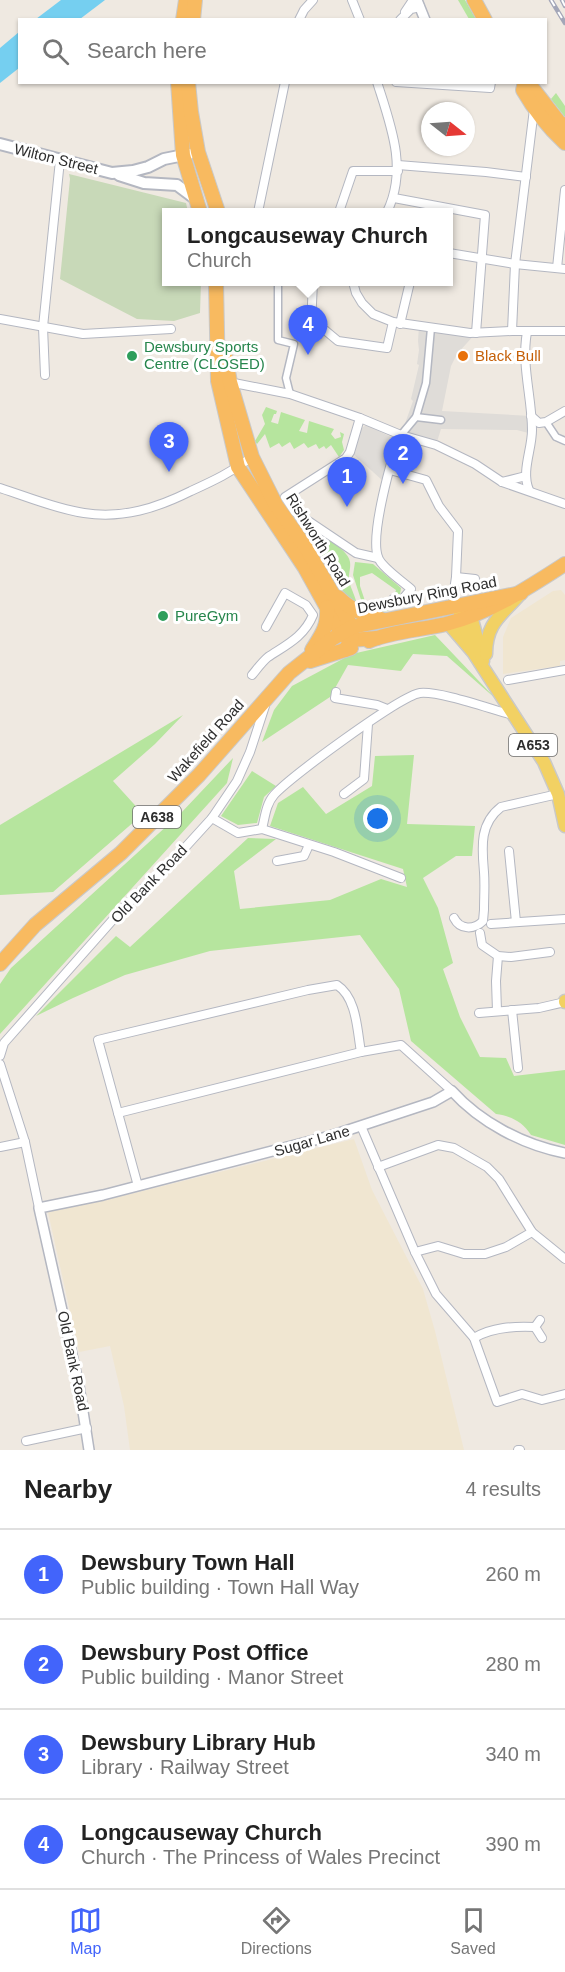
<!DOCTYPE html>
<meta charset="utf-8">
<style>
body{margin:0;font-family:Helvetica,sans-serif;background:#f2f2f2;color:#222}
.compass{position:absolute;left:421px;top:102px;width:54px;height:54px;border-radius:50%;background:#fff;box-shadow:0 2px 4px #0004;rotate:107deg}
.you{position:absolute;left:378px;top:819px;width:21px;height:21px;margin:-15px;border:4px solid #fff;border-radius:50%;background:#1a73e8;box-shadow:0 0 0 9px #1a73e833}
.badge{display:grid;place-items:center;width:39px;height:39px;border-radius:50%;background:#4264fb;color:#fff;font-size:20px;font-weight:700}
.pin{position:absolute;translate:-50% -50px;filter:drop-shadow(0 2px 3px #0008)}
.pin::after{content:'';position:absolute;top:32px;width:21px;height:18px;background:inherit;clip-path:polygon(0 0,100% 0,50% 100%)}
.popup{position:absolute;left:162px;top:208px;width:291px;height:78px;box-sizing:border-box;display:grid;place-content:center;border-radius:0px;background:#fff;filter:drop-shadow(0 2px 4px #0005);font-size:20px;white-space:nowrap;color:#767676}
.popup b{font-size:22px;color:#222}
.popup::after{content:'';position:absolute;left:50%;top:100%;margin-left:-12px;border:12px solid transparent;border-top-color:#fff}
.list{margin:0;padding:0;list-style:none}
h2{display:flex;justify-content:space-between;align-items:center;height:78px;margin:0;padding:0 24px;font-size:26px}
h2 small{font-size:20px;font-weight:400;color:#767676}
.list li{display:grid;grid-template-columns:39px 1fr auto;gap:18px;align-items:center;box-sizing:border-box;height:90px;padding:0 24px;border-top:2px solid #e0e0e0}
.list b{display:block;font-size:22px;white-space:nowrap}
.list p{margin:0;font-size:20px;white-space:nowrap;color:#767676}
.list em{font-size:20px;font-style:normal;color:#767676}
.icon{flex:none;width:33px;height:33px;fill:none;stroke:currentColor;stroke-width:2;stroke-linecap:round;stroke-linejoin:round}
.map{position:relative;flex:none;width:565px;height:1450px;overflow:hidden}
.search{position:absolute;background:#fff;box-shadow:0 2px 4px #0004;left:18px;right:18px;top:18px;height:66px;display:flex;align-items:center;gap:15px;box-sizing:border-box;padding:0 21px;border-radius:0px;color:#767676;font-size:22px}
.sheet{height:438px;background:#fff}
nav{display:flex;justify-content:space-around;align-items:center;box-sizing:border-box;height:84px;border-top:2px solid #e0e0e0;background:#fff;font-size:16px;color:#767676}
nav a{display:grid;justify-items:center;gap:3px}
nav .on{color:#4264fb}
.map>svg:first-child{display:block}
</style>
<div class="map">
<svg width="565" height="1450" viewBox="0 0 565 1450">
<rect width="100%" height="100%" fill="#efe9e1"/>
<g fill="#f0e6d1">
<polygon points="561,590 565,595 565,660 560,661 560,666 503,674 503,637 511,618 553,591"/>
<polygon points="354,1139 372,1190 423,1289 435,1331 464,1450 130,1450 124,1406 110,1346 79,1352 48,1212 102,1201"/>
</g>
<g fill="#b6e59e">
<polygon points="458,0 465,0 476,19 469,19"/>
<polygon points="556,93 565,106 565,117 551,99"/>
<polygon points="266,407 277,411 276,414 274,414 271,422 278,424 281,412 305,420 299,431 307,433 309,421 334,429 331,434 335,439 341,437 340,432 344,434 342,442 344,450 339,457 331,445 326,449 324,446 319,449 316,444 308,448 304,443 294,449 290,442 282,447 279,443 270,448 265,434 257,444 255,441 265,424 262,415"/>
<path d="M299,522c12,7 50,26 51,40 1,6 -2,13 -1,19 2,9 8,17 8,27 -17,-17 -26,-39 -39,-59 -6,-10 -13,-17 -19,-27z"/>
<path d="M355,562l18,2 28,24 -1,7 -5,-2 1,-3 -24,-17 -12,4v9l6,18 19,6 2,-9 11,5 -1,3 -5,-1c-8,7 -18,3 -28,1l-11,-34z"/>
<polygon points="435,635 496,699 447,656 413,654 401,671 348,665 330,697 262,742 274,710 292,686 352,654"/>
<polygon points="183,715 155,744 113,781 143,814 53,892 0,895 0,825"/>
<path d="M414,755l-7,69 68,2 -3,30h-16l-33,22 15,30 15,55 -10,6 17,48 20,40 26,1 8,18 51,-6v75l-34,-10c-8,-13 -20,-19 -35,-21l-85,-73 -12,-52 -39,-54 -150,16 -85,24 -52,23 -37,18 80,-80 14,11 118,-109 28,1 -42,32 6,38 90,-9 51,-21 26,8 -4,-18 -133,-43 8,-23 25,-16 23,27 46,-28 3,-30z"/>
<polygon points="233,758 227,783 0,1034 0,984 11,968 181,813"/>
<polygon points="252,771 276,786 264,797 257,823 238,825 221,816"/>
</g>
<polygon fill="#c8d9b8" points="69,174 186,203 188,212 167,212 167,282 201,282 200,313 174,321 137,319 60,279 70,179"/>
<g fill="#dfdcd8">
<polygon points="419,326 476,333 457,354 451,366 442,411 531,416 532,434 517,430 441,429 436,445 401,435 413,401 411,399 419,365 417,364 419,350 418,341"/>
<polygon points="366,425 391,437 393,442 382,480 353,454 362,428"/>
</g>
<g fill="#75cff0">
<polygon points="61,0 105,0 80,19 36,19"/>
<polygon points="19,32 19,68 0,83 0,48"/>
</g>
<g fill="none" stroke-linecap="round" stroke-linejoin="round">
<defs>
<g id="pedestrian">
<polyline points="278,282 278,340 294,344 286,378 290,394"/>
<polyline points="416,417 441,420"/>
<polyline points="546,422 556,437 565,441"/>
<polyline points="401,435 416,417 426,383 431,328"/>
</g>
<g id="minor">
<polyline points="352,0 360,20"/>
<polyline points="405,12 413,0"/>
<polyline points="299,20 304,10 313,0"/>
<polyline points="400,20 411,9 420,7"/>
<path d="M377,82c14,44 31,87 10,130"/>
<polyline points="396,82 490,88 491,82"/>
<polyline points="398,165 486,172 526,177"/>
<polyline points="394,198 485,215 476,333"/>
<polyline points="258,212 285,82"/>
<polyline points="339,212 353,171 398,171"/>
<polyline points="449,253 515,264 565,269"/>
<polyline points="557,268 565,190"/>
<polyline points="313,282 311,325 326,331 338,341 387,348 393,322"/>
<polyline points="353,282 356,293 362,303 373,314 393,322 470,333 512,331 565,331"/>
<polyline points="0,319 83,334 171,329"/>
<polyline points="400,324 410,282"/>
<polyline points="512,331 515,264 534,109"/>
<path d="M527,332c-6,33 5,65 5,98 0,20 -11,41 -3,60"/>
<polyline points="45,375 43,327 60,160"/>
<polyline points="229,382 290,394 360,418 401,435 436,445 475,464 502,482 565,504"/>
<polyline points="531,416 539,423 546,422 565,411"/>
<polyline points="360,418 350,452 346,458 285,497 295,512 356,553 378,558"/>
<polyline points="390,470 426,480 439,506 458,531 456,577 453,597"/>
<polyline points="502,482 526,476"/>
<path d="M0,488c28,9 56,21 84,25 39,6 73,-5 107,-22 22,-10 41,-19 61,-34"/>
<polyline points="456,577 475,579"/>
<path d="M393,599l8,2 10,-12c-9,-8 -30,-22 -33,-32 -8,-22 13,-99 23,-122"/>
<path d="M252,675c5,-6 10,-13 16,-18 18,-12 36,-20 45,-42l-7,-10 -21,-12 -19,34"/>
<polyline points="508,680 565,670"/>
<polyline points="336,692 335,698 377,705 387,709"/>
<polyline points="344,794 364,779 368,724"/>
<polyline points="212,818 238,833 262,829 334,852 401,878"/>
<path d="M262,829c3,-12 4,-25 12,-34 16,-18 126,-99 146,-102 20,-2 70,16 93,22"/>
<polyline points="509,851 516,922"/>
<polyline points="277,861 304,856 309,845"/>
<path d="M454,918c6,12 20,12 29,3l1,-11c0,-13 1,-25 0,-38 -2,-24 -5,-48 17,-65l57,-13"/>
<polyline points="491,924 565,919"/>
<polyline points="480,933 482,945 498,956 511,957 550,952"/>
<polyline points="512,1010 518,1068"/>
<polyline points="497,1011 496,981 498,956"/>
<polyline points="479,1013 539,1008 565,1002"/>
<polyline points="0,1056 4,1043 125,906 181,852 212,818 237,781 250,752 265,706"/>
<polyline points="0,1064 25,1142 39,1208"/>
<polyline points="118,1113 361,1052 401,1045 452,1091"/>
<polyline points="361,1126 415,1252 436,1294 474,1338 497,1402 522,1394 542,1400 565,1394"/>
<polyline points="0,1147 25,1142"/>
<polyline points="378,1167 438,1145 454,1148 487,1167 499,1179 532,1232 565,1259"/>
<path d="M138,1186l-40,-146 210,-50 29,-5c20,13 20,45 24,67"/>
<polyline points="415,1252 438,1246 464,1254 485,1254 506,1247 532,1232"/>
<polyline points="540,1320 535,1327 542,1338"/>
<path d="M474,1338c18,-11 40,-12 61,-11"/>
<polyline points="26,1441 87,1428"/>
<polyline points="518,1450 520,1450"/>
</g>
<g id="tertiary">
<polyline points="417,0 425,20"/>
<path d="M89,1450l-10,-64 -40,-178 64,-13 227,-59 103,-34 19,-11c28,31 71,54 113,62"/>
</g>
<g id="secondary">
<polyline points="0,144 112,173 133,171 148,167 164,159 189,154"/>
<polyline points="119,175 144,183 177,185 197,200"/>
</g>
<g id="primary">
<polyline points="448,623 473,652 544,762 558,794 565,826"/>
<polyline points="472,647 460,613 462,605 468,610 471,616 483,661"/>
<path d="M486,654c0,-31 15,-38 34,-60"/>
<polyline points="565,1001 565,1002"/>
</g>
<g id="trunk">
<polyline points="474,0 485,20"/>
<polyline points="183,20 186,0"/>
<polyline points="193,20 195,0"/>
<polyline points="178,82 183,155 200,212"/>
<polyline points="188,82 191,112 198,152 218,212"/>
<polyline points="524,82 530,85 559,122 565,126"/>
<path d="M525,83l-2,7c12,21 25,37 42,53"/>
<polyline points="216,282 218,381 238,467 305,568 341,633 351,640 377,638"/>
<polyline points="225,355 230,382 252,457 276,505 305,546 352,627 351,640 345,650"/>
<path d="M338,597c13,13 26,18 43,22"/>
<path d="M369,641c24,-10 52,-11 77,-17 44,-11 82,-36 119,-60"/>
<path d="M312,650c10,-16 16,-23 15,-43"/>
<polyline points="310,661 351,648"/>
<polyline points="0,964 35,925 121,853 199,775 289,673 332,639 352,627 521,593"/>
</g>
</defs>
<use href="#pedestrian" stroke="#b4b7c1" stroke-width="9"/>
<use href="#minor" stroke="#b4b7c1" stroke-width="10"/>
<use href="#tertiary" stroke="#b4b7c1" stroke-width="12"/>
<use href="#secondary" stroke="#b4b7c1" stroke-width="14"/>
<use href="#primary" stroke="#c9c9c9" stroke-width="15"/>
<use href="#trunk" stroke="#c9c9c9" stroke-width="16"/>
<use href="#pedestrian" stroke="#fff" stroke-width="6"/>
<use href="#minor" stroke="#fff" stroke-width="8"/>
<use href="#tertiary" stroke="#fff" stroke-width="9"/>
<use href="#secondary" stroke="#fff" stroke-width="10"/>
<use href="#primary" stroke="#f2d163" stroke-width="12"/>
<use href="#trunk" stroke="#f8ba60" stroke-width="14"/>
<defs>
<g id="rail">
<polyline points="551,0 565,23"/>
<polyline points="562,0 565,6"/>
</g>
</defs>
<use href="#rail" stroke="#a3a6b8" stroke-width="4.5"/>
<use href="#rail" stroke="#fff" stroke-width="2" stroke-dasharray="7" stroke-linecap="butt"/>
</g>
<g fill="#2e9e5b" stroke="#fff" stroke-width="2">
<circle cx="132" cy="356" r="6"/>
<circle cx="163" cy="616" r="6"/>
</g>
<circle fill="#e8710a" stroke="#fff" stroke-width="2" cx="463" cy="356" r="6"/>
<g text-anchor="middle" stroke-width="6" stroke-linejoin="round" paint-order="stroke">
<g fill="#fff" stroke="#6d6d6d" stroke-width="1.5">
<rect x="509" y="734" width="48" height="22" rx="4.5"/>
<rect x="133" y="806" width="48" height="22" rx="4.5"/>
</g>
<g font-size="14" font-weight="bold" fill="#2e2e2e">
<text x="533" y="750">A653</text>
<text x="157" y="822">A638</text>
</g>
<g font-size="15" fill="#2e2e2e" stroke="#fff">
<text transform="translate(56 159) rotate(14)" y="5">Wilton Street</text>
<text transform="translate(318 540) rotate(58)" y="5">Rishworth Road</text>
<text transform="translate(427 595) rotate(-11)" y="5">Dewsbury Ring Road</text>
<text transform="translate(206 741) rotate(-48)" y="5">Wakefield Road</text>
<text transform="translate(149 884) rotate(-46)" y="5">Old Bank Road</text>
<text transform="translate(312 1141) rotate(-16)" y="5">Sugar Lane</text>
<text transform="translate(73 1361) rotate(78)" y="5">Old Bank Road</text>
</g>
<g font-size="15" fill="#27864d" stroke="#fff" text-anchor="start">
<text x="144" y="352">Dewsbury Sports<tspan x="144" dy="17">Centre (CLOSED)</tspan></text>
<text x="175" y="621">PureGym</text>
</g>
<g font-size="15" fill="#c56008" stroke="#fff" text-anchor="start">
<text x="475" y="361">Black Bull</text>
</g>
</g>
</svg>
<svg class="compass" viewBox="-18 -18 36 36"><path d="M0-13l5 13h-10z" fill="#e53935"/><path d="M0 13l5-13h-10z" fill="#767676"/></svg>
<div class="you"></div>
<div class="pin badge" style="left:347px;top:507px">1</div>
<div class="pin badge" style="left:403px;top:484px">2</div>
<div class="pin badge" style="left:169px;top:472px">3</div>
<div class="pin badge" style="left:308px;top:355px">4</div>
<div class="popup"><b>Longcauseway Church</b>Church</div>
<div class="search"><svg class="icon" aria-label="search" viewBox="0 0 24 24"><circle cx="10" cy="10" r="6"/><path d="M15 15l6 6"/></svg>Search here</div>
</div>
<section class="sheet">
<h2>Nearby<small>4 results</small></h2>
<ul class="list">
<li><span class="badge">1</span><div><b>Dewsbury Town Hall</b><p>Public building · Town Hall Way</p></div><em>260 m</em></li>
<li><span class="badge">2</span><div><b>Dewsbury Post Office</b><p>Public building · Manor Street</p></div><em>280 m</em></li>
<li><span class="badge">3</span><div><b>Dewsbury Library Hub</b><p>Library · Railway Street</p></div><em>340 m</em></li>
<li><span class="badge">4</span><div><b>Longcauseway Church</b><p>Church · The Princess of Wales Precinct</p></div><em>390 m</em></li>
</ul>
</section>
<nav>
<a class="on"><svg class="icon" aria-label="map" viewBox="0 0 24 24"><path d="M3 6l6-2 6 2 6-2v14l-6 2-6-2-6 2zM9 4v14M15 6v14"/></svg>Map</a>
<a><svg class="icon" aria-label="directions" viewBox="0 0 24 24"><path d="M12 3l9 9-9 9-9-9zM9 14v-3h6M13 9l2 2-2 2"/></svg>Directions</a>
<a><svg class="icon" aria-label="saved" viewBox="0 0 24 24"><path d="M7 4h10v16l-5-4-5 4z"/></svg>Saved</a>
</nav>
